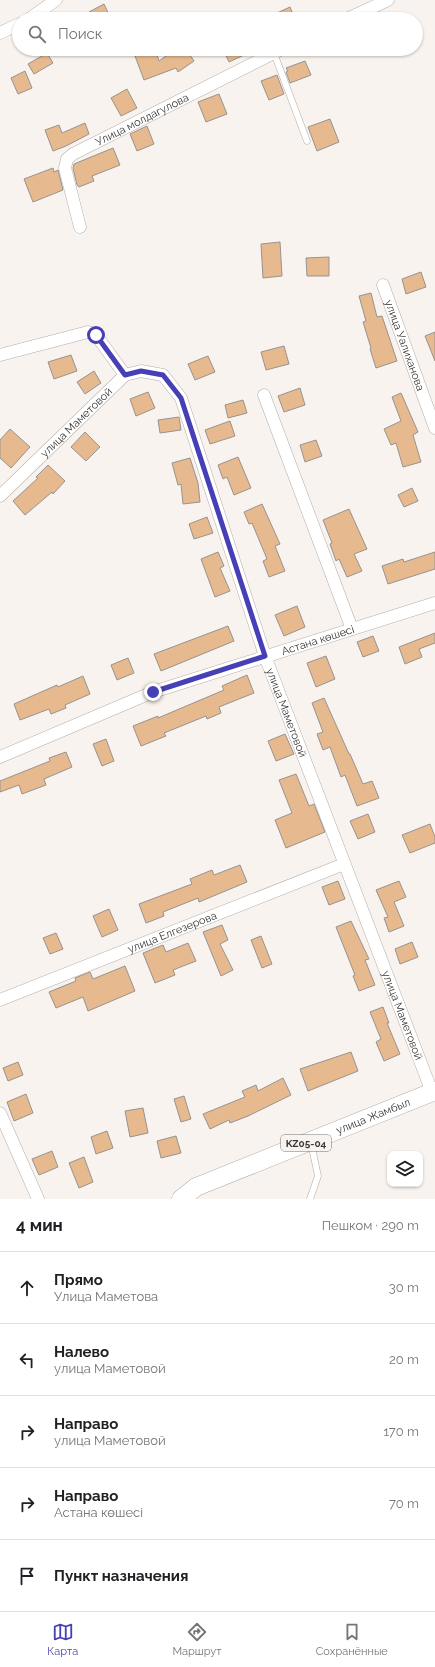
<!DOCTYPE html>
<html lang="ru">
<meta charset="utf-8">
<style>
body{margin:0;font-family:Raleway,sans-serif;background:#f6f6f6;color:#202124}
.controls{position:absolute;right:12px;bottom:12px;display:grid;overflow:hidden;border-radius:8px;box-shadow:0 1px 3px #0004}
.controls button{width:36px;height:36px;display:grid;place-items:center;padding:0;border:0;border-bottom:1px solid #e0e0e0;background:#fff;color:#202124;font:20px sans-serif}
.stop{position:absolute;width:12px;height:12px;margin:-9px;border:3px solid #473fb5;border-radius:50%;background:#fff}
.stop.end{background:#473fb5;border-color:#fff;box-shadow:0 1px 4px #0008}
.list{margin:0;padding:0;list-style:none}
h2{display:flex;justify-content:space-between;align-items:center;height:52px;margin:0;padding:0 16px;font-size:17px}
h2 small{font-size:13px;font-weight:400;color:#757577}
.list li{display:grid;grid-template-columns:26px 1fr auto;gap:12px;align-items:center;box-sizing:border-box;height:72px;padding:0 16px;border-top:1px solid #e0e0e0}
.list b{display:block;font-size:15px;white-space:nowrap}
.list p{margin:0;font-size:13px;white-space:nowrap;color:#757577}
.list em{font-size:13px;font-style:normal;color:#757577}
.icon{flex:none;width:22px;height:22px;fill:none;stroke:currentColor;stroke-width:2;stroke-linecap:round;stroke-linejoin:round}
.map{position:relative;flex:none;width:435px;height:1199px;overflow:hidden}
.search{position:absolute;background:#fff;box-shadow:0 1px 3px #0004;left:12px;right:12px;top:12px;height:44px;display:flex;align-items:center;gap:10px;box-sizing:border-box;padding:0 14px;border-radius:22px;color:#757577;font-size:15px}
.sheet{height:412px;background:#fff}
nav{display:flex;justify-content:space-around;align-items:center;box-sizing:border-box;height:56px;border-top:1px solid #e0e0e0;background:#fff;font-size:11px;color:#757577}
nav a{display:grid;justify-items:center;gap:2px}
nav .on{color:#473fb5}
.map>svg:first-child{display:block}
</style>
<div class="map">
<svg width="435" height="1199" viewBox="0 0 435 1199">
<rect width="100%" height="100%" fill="#f8f3ef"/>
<g fill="#e6b98f" stroke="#97938f">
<polygon points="104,4 111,19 92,19 89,12"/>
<polygon points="290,7 295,19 264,19"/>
<polygon points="152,49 155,49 159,61 176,49 186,49 194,61 178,72 176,68 144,80 135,56"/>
<polygon points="223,49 257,49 229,62"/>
<polygon points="47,53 53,63 34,74 28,64"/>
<polygon points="305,61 311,75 290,83 286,72 288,71 286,68"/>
<polygon points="25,71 32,88 18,94 11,78"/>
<polygon points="277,75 284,94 269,100 261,81"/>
<polygon points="127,89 137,108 121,116 111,98"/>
<polygon points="219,94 227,114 206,122 198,102"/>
<polygon points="330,119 339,142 317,151 308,127"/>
<polygon points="85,123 89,134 66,146 53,151 45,130 59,125 62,133"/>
<polygon points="147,126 154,144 137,151 130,134"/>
<polygon points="113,148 120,165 92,176 94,181 79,187 77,185 73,168 74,164"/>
<polygon points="53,168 54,172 58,170 63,190 33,202 24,179"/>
<polygon points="280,242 282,276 263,278 261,244"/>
<polygon points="329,257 329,276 307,276 306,258"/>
<polygon points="421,272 426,287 406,294 402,279"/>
<polygon points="371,293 377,317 382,316 397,361 376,368 370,349 371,348 363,322 366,321 359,296"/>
<polygon points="435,332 435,361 425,336"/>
<polygon points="284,346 289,364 266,370 261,352"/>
<polygon points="71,355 77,371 54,379 48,362"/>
<polygon points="208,356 215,372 195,380 188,364"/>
<polygon points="94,371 101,383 85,394 77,382"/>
<polygon points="300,388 305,405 284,412 278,396"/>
<polygon points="148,392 155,408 136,416 130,399"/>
<polygon points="401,393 418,432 413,435 421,462 403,467 396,443 391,445 384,429 401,421 392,397"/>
<polygon points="243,400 247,413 228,418 225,405"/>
<polygon points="179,417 181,430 160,433 158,420"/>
<polygon points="230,421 235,436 210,444 205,430"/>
<polygon points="10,429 30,447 11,468 0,458 0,440"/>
<polygon points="85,432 100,447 86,461 71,447"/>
<polygon points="316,440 322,456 305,462 300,445"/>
<polygon points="238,457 251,488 234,495 227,477 223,479 218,465"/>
<polygon points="190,458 198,483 200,502 183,504 181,484 178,485 172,463"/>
<polygon points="48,465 65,481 53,494 52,492 25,515 13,501 38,478 36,477"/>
<polygon points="412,488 418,501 404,507 398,495"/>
<polygon points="262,504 280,544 275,546 285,571 269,577 263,561 267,559 252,523 249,524 244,512"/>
<polygon points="349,509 367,549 354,554 362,571 347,577 339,559 336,561 330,544 332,543 323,520"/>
<polygon points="207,517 213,533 194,539 189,524"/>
<polygon points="218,552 224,566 220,568 230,591 215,597 201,559"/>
<polygon points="435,552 435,569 388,584 382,566 403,559 404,562"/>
<polygon points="297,606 305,627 284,636 275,615"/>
<polygon points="228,626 234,641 161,671 154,654"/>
<polygon points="435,633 435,643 419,649 422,657 405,664 399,647"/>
<polygon points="373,636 379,651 363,657 357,642"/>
<polygon points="326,656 335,679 316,687 307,663"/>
<polygon points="128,658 134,673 117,680 111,665"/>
<polygon points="247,675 254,693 219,707 221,713 207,719 206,716 164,733 166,736 141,746 133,726 158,716 158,718 224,690 222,686"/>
<polygon points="83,676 90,694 65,705 66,708 51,714 49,709 20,720 14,704 57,685 58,687"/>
<polygon points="324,698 349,754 350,754 363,784 372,781 379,798 357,806 345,775 341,777 330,747 323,750 317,734 323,732 312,703"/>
<polygon points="285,734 294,754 276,761 268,741"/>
<polygon points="106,739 114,761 102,766 93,744"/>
<polygon points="66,752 72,767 44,779 46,785 22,794 19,785 0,792 0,781 50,761 49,758"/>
<polygon points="296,774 309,806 314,804 325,832 286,848 275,820 292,813 279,780"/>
<polygon points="368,814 375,832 358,839 350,821"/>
<polygon points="430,824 435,837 435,843 410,853 402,835"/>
<polygon points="240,865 247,882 199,902 198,898 163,912 164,916 146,923 139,904 192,884 190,879 212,870 214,875"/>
<polygon points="338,881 345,899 329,905 322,887"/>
<polygon points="399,881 406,897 394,902 404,926 389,932 384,918 388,917 376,890"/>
<polygon points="109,909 118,930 102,937 93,916"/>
<polygon points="351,921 369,959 365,960 375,985 359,991 353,976 355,975 336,927"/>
<polygon points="222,925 228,940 220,944 233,970 221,976 203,932"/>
<polygon points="56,933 63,949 50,954 43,938"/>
<polygon points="261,936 272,964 262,968 251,940"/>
<polygon points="412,942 418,957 400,964 395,949"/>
<polygon points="188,943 196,961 173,970 175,975 155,983 143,953 163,945 166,952"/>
<polygon points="125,966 135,991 88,1011 83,997 56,1008 49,992 76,981 75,978 90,972 93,979"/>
<polygon points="383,1007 389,1023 387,1023 400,1054 384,1061 376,1042 381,1039 370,1012"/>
<polygon points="351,1052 358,1071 308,1091 300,1069"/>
<polygon points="18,1062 23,1075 8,1081 3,1068"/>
<polygon points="283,1078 291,1095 248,1116 230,1123 229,1120 210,1129 203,1114 245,1097 242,1091 256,1085 258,1091"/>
<polygon points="26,1094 33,1113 14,1121 7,1102"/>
<polygon points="184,1096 191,1119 181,1122 174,1099"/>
<polygon points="143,1108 148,1133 130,1137 125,1111"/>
<polygon points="107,1131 113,1148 96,1154 91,1137"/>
<polygon points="176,1136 181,1153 161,1158 157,1141"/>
<polygon points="52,1151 58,1167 39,1175 32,1159"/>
<polygon points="84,1157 93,1182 79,1188 69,1163"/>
</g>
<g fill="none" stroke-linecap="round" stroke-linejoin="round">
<defs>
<g id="service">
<polyline points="274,53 307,141"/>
<polyline points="310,1199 318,1176 311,1143"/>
</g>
<g id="minor">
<polyline points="29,19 56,0"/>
<polyline points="347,19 388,0"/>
<polyline points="0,33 19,24"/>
<path id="s1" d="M80,227l-15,-59 2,-9 6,-5 209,-105"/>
<path id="s2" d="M383,285l52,143"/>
<polyline points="0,355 88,332 96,335 125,375"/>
<polyline points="264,395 352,629"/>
<path id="s3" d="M0,496l125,-121 16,-4 22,4 18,23 84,258 167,436"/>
<path id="s4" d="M0,757l153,-65 282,-89"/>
<path id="s5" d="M0,1000l344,-136"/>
<polyline points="0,1113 38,1199"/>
</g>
<g id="primary">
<path id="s6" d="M181,1199l15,-12 239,-96"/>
</g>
</defs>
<use href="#service" stroke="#b3aeab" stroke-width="7"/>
<use href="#minor" stroke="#b3aeab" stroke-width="13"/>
<use href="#primary" stroke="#b3aeab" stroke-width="19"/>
<use href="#service" stroke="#fff" stroke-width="6"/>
<use href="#minor" stroke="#fff" stroke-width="12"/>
<use href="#primary" stroke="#fff" stroke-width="18"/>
</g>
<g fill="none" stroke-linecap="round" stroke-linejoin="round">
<polyline stroke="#473fb5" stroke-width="5" points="96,335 125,375 141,371 163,375 181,398 265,656 153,692"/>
</g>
<g text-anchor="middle" stroke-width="4" stroke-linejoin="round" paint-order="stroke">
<rect fill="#f8f3ef" stroke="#726f6e" stroke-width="1" x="281" y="1135" width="50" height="16" rx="3"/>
<g font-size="10" font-weight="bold" fill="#393736">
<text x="306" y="1147">KZ05-04</text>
</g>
<g font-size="11" fill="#393736" stroke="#f8f3ef">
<text dy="4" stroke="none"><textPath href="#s1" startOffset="155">Улица молдагулова</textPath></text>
<text dy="4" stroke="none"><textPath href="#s2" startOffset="64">улица Уалиханова</textPath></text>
<text dy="4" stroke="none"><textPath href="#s3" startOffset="106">улица Маметовой</textPath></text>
<text dy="4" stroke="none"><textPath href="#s4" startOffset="339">Астана көшесі</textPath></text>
<text dy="4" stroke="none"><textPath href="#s3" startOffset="574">улица Маметовой</textPath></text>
<text dy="4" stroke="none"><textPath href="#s5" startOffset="185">улица Елгезерова</textPath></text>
<text dy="4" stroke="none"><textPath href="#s3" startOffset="898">улица Маметовой</textPath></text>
<text dy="4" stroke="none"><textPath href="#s6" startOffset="210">улица Жамбыл</textPath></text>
</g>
</g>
</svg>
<div class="controls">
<button><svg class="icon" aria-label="layers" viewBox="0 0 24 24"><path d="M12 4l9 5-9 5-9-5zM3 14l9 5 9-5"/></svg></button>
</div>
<div class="stop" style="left:96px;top:335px"></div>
<div class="stop end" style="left:153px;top:692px"></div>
<div class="search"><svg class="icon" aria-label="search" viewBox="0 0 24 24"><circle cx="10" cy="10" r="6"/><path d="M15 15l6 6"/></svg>Поиск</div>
</div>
<section class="sheet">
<h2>4 мин<small>Пешком · 290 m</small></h2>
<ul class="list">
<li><svg class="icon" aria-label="ahead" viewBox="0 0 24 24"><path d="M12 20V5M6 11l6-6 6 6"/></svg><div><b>Прямо</b><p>Улица Маметова</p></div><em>30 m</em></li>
<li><svg class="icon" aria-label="left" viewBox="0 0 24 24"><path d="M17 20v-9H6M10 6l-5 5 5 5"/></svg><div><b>Налево</b><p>улица Маметовой</p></div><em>20 m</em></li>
<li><svg class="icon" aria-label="right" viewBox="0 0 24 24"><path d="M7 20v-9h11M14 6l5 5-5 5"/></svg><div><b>Направо</b><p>улица Маметовой</p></div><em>170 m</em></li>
<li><svg class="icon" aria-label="right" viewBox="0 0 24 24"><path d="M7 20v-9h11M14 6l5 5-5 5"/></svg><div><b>Направо</b><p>Астана көшесі</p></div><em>70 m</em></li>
<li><svg class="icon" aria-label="arrive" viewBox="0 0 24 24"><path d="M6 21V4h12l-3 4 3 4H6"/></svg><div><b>Пункт назначения</b></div></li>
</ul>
</section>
<nav>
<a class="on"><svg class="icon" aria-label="map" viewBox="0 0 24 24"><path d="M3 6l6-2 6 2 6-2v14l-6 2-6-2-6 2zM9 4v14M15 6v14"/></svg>Карта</a>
<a><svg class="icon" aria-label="directions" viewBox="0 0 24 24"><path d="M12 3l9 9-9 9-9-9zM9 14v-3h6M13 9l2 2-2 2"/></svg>Маршрут</a>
<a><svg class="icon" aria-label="saved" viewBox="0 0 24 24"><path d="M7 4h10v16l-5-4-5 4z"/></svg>Сохранённые</a>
</nav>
